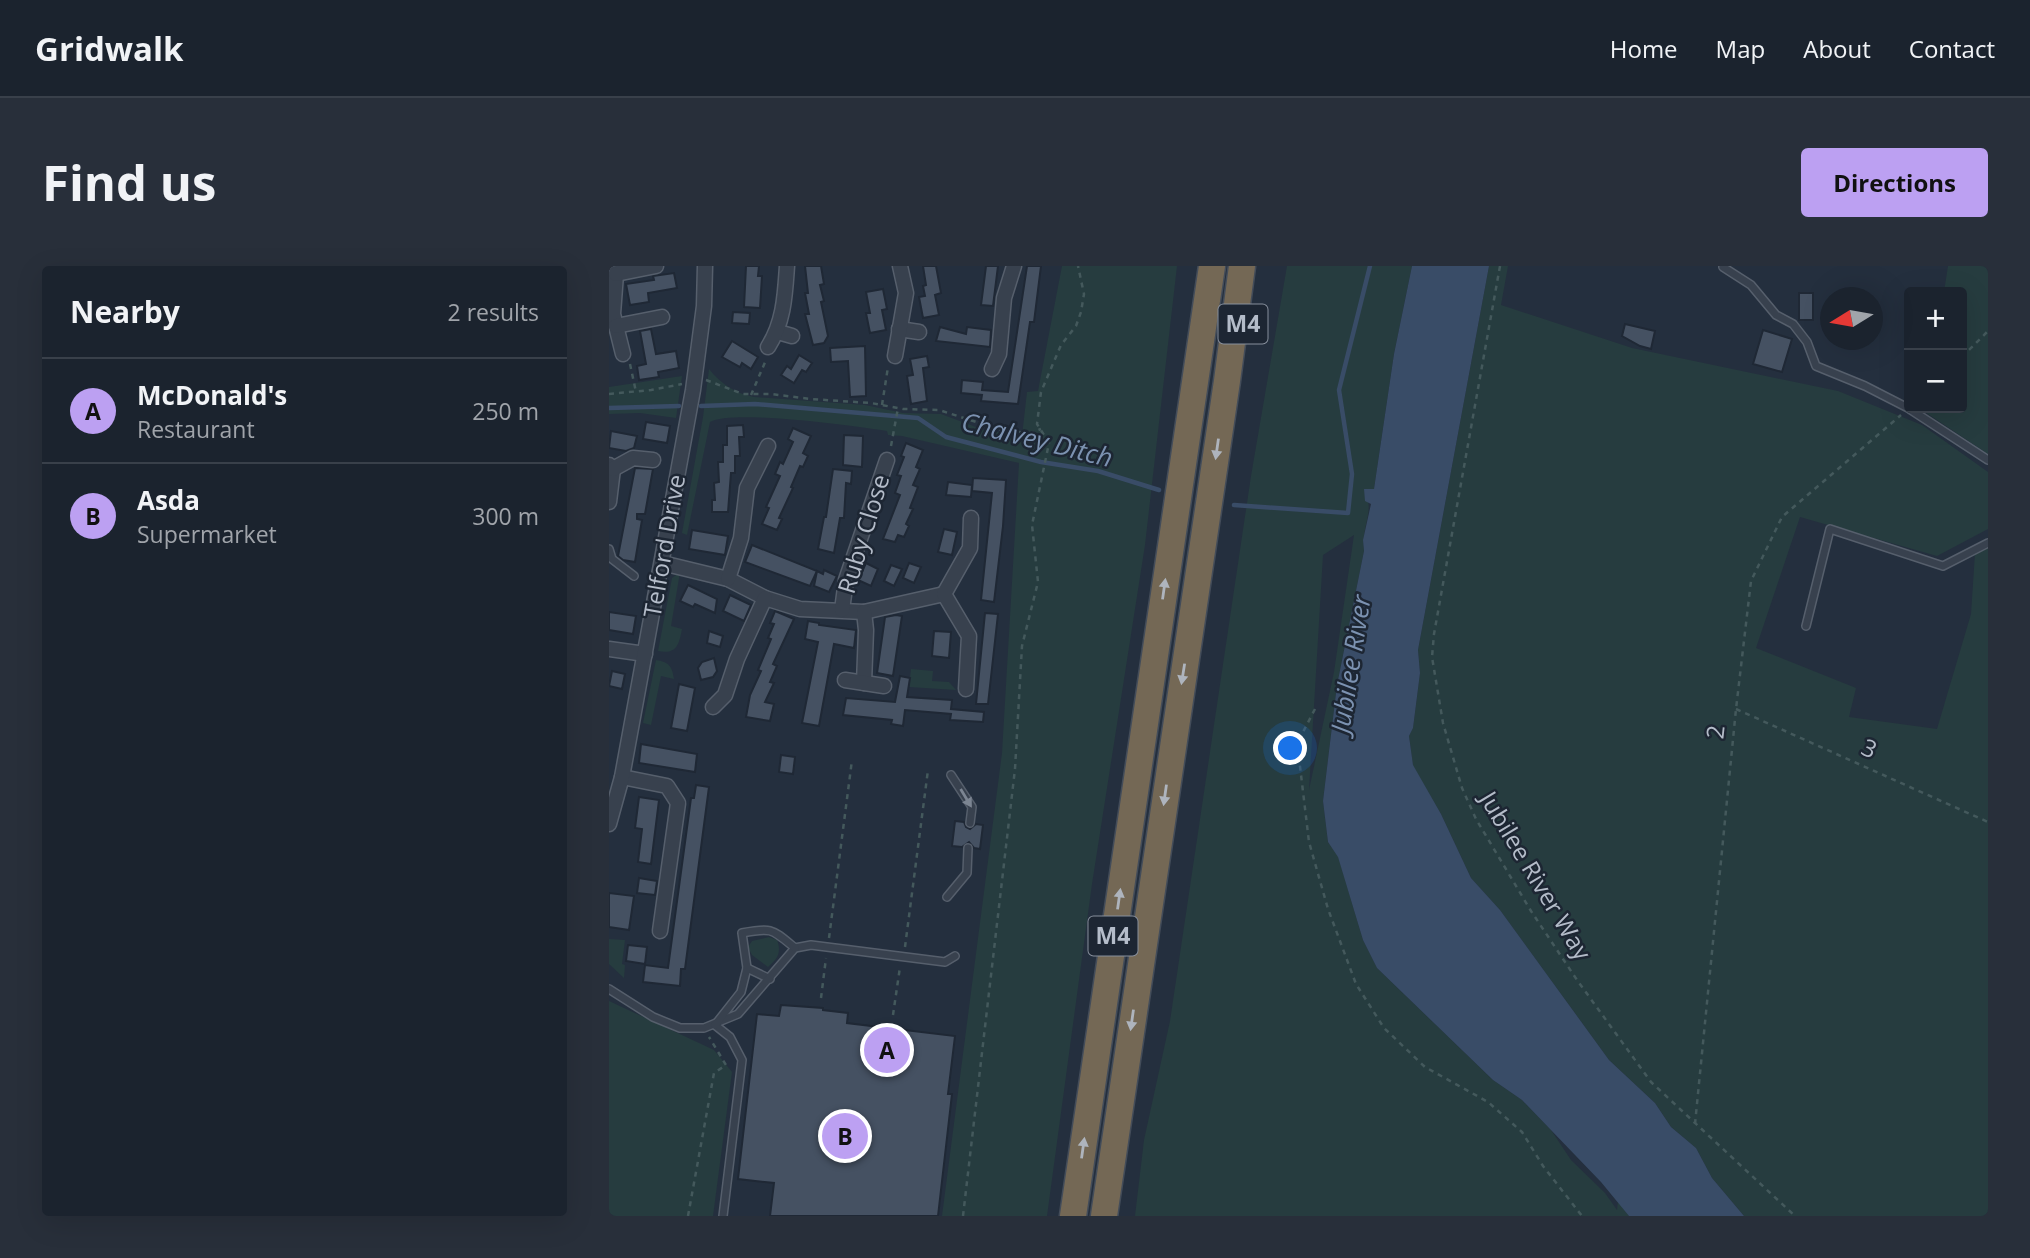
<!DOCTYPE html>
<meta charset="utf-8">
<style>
body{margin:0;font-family:"Open Sans",sans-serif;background:#282f3a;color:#f1f3f6}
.controls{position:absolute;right:21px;top:21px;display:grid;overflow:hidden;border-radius:7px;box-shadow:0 7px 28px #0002}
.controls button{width:63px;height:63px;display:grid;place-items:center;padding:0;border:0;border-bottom:2px solid #39404a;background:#1b232e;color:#f1f3f6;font:35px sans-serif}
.compass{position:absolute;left:1211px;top:21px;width:63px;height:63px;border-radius:50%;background:#1b232e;box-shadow:0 7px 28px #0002;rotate:259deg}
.you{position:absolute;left:682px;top:483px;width:24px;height:24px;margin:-18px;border:5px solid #fff;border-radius:50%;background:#1a73e8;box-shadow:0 0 0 10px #1a73e833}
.badge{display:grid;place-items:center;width:46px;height:46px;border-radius:50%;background:#bca0f2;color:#111;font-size:23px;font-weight:700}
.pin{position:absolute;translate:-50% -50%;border:4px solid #fff;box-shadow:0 2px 7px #0006}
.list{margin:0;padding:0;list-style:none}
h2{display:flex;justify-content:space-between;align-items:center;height:91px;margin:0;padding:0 28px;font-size:30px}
h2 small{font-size:23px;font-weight:400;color:#a0a4aa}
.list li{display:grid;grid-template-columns:46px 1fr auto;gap:21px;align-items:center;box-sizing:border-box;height:105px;padding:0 28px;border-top:2px solid #39404a}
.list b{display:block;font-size:26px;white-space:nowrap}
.list p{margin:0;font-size:23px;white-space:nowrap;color:#a0a4aa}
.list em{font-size:23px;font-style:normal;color:#a0a4aa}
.map{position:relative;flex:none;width:1379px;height:950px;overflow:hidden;border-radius:7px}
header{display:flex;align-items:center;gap:42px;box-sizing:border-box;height:98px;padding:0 35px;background:#1b232e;border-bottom:2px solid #39404a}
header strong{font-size:33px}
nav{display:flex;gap:38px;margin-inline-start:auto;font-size:24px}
.intro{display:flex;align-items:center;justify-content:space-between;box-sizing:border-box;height:168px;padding:0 42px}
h1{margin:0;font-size:49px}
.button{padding:18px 32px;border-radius:7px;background:#bca0f2;color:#111;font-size:24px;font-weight:700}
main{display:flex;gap:42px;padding:0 42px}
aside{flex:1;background:#1b232e;border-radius:7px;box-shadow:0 7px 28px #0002}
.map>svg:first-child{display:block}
</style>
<header>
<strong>Gridwalk</strong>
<nav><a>Home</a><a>Map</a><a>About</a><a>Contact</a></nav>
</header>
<div class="intro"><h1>Find us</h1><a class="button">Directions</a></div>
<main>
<aside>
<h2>Nearby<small>2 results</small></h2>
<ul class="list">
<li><span class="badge">A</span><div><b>McDonald's</b><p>Restaurant</p></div><em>250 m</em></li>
<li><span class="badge">B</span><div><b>Asda</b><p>Supermarket</p></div><em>300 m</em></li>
</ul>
</aside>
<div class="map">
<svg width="1379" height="950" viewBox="0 0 1379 950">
<rect width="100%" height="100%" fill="#242f3e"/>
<g fill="#263c3f" fill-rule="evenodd">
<path d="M453,0h115l-32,279 -53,339 -45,332h-105l60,-463 17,-290 -117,-27 -14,-1 -1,-4c-32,-5 -154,-22 -177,-9l-23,113 -5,-2 21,-116 6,-48c13,16 26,24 45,28l111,8 38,8 38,1 43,16 38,6 5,-44 11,-1z"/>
<path d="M678,0h125l-18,88 -20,135h-9c10,25 -4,36 -1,62l-27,134 -14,116 5,41 10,14 25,84 14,28 116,112 29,20 29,30 20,30 34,33 12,17 1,-9 11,15h-494l9,-76 26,-119 81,-545zM745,269l-20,137 -25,118 14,-235z"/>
<polygon points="880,0 899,0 892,39 1023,82 1229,125 1313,159 1379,206 1379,263 1328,290 1191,251 1147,382 1247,422 1240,451 1328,463 1362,348 1366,287 1379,281 1379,950 1135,950 1103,912 1087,882 1062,861 1046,837 1000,794 891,644 862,612 832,548 804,500 800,470 804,462 811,407 809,384"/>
<polygon points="1339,0 1379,0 1379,188 1310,142 1353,142 1353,26 1335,26"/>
<polygon points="73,110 67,152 31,147 0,148 0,121"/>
<path d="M71,306l-9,54 11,3c-3,15 -5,26 -24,22l14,-73z"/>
<path d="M47,394c13,2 16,6 18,19l-13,-3 -10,49 -8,-2z"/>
<polygon points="302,403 324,405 323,415 340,416 347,424 300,421"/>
<path d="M160,671l8,3c5,13 0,19 -9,27l-16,-12 -4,-8 4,-6z"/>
<polygon points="0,673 16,674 13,698 16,699 15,712 0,698"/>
<polygon points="0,735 105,784 123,806 104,950 0,950"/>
</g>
<polygon fill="#394c67" points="803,0 880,0 809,384 811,407 804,462 800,470 804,499 832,548 862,612 891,644 1000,794 1046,837 1062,861 1087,882 1103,912 1135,950 1020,950 992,916 913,834 884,814 768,702 754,674 729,591 719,576 714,535 728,419 755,285 754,274 762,238 756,235 755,223 765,223 785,88"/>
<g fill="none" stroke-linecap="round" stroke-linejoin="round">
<g stroke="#394c67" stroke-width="4.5">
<polyline points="92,140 146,138 309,152 337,171 432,196 489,205 550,224"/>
<polyline points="0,142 70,140"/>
<polyline points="625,239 739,247 743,208 730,124 761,0"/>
</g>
</g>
<g fill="#455162" stroke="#1f2835" stroke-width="2">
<polygon points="137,0 150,0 149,10 153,10 151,42 135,41"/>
<polygon points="196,0 212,0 215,18 211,19 215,35 212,36 219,70 215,77 204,79 196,48 200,48 196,27 199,27"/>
<polygon points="314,0 327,0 332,27 326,29 330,49 314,52 310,31 316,30 314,20 317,19"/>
<polygon points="377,0 389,0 384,40 372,39"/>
<polygon points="418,0 432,0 425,56 421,56 409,138 372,135 373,129 352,127 353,114 374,116 373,124 399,126"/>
<polygon points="65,7 68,22 39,27 40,36 21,39 17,18 45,14 44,10"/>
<polygon points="274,23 278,43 273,44 277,64 261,67 257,47 261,47 257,26"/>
<rect x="1190" y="27" width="14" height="27"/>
<polygon points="124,46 141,47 140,58 123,57"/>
<polygon points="1016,58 1046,65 1042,83 1031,80 1013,70"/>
<polygon points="331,61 357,68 358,61 382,64 381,81 327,75"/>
<polygon points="42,63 47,88 67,85 70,102 49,106 50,111 30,114 28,100 37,98 31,65"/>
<polygon points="1154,64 1183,73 1173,106 1144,98"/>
<polygon points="123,75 149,91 142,103 133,97 131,101 113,91"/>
<polygon points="256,80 257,130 241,131 239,95 222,96 221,82"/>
<polygon points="190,89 203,97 197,106 193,104 185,117 172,109 178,100 182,103"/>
<polygon points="318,90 320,101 314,102 318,135 302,138 298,110 304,109 301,93"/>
<polygon points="37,156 61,160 58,177 34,173"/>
<polygon points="134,159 135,171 130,171 131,190 126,190 126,207 122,207 119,246 103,246 103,234 106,234 105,217 110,216 109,196 114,196 114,179 118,179 118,160"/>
<polygon points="184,162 202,170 194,187 199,190 194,201 191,200 182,221 184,222 170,252 173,253 168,264 153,258 160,242 157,241 171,210 166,208 171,196 174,198 184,176 179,173"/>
<polygon points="2,165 28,170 25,182 17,185 0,182"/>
<polygon points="235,169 254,170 253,201 234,199"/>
<polygon points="297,177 314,184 307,201 311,203 304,219 309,221 301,242 304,243 297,258 300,260 295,271 289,269 286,276 274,273 291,229 286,227 292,210 288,209 295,191 292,190"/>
<polygon points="26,202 44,203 36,248 28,248 28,253 33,254 26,296 14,294 9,290"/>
<polygon points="224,203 243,205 242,218 237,217 235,252 231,252 225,287 209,283 215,251 217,251"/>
<polygon points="364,212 397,214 394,260 385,336 372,334 383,227 363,225"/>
<polygon points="339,216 363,219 362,231 337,229"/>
<polygon points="335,263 348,266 343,289 329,286"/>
<polygon points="83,264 119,270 116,289 80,283"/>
<polygon points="143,279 208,305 201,320 136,296"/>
<polygon points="257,297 269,303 262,320 249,314"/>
<polygon points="300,297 312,301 305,317 294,312"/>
<polygon points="282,299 293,303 285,320 275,315"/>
<polygon points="215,304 228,310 220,326 205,320 208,305 214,308"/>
<polygon points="79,319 108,333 106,347 86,338 84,341 71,335"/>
<polygon points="121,329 142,339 135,355 114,345"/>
<polygon points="166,345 185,353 164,398 168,400 161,416 165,417 156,436 165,438 161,455 137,451 141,429 152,405 149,404 162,373 159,372 165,358 161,357"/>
<polygon points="0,346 27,350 24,368 0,364"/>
<polygon points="376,347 389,348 379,438 367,438"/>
<polygon points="287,349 293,350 284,410 268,407 276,351"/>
<polygon points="199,355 210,357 210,359 247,364 245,382 225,378 210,460 193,457 209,376 196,373"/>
<polygon points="100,365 114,370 111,381 98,377"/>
<polygon points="325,365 342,366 340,392 323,390"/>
<polygon points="105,392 108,405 104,411 92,414 89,402 93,396"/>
<polygon points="3,405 16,408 13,423 0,420"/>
<polygon points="291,410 301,412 298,431 343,434 342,443 375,446 374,456 341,454 342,448 296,444 294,460 282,458 283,454 234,449 237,432 286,436"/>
<polygon points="70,418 86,422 78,465 62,462"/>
<polygon points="32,478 88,488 86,506 30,497"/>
<polygon points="172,489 186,491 184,508 170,506"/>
<polygon points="87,519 100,521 76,703 72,703 71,720 34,716 36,699 59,702 82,532 85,532"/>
<polygon points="30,531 50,534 42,598 29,596 33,563 26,562"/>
<polygon points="346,555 355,556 357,561 361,563 367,558 374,559 371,583 365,582 360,576 353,581 343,580"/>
<polygon points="30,612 48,615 46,629 28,627"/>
<polygon points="0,627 25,630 20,664 0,661"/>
<polygon points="19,679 38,681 36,698 17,695"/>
<polygon points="172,739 214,742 214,744 239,747 238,757 346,770 339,828 343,828 329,950 161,950 165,917 129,913 148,748 170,750"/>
</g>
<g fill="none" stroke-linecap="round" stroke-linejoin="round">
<defs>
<g id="service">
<polyline points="1114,1 1142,19 1167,49 1184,58 1198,76 1207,100 1256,120 1299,142 1379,194"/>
<polyline points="0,283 3,293 25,310"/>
<polyline points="1197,360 1221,263 1334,300 1379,277"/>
<polyline points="342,509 363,541 361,557"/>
<polyline points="338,631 358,607 359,582"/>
<polyline points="138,702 161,713"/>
<polyline points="0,723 44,751 71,762 95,762 129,748 186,682 202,679 336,696 346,690"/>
<polyline points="106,759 121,771 133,794 114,950"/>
<path d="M106,759l26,-33 6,-24 -5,-35c30,-6 30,-4 53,15"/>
</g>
<g id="minor">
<polyline points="5,0 7,8 4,48 14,88"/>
<polyline points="7,8 47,0"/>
<polyline points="7,60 53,51"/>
<polyline points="290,63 310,66"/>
<polyline points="169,66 183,70"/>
<path d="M159,81c16,-25 17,-52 19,-81"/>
<polyline points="286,90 297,27 291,0"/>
<polyline points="383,103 390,88 395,32 405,0"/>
<polyline points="0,199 4,203 0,236"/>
<polyline points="4,203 24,192 44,194"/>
<polyline points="53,297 119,313 156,332 191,343 255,346 335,328"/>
<polyline points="119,313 132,272 138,222 159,180"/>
<polyline points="233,344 237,314 278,194"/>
<polyline points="255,346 257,364 255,417"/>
<polyline points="0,383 36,388"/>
<polyline points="236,414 275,420"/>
<polyline points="357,423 360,370 335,328 361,282 362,252"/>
<polyline points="104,441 116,429 128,393 156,332"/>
<polyline points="13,511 58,520 69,537 51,665"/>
<polyline points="0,558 13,511 84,124 95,40 96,0"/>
</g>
<g id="motorway">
<polyline points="464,950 603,0"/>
<polyline points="495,950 618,115 633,0"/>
</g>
</defs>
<use href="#service" stroke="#565f6c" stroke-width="10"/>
<use href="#minor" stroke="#565f6c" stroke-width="17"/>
<use href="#motorway" stroke="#434c59" stroke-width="29"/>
<g stroke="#44595c" stroke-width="2.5" stroke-dasharray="5 5" stroke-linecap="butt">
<polyline points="891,0 825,368 823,391 834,457 853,522 867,553 922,645 968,714 1042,816 1186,950"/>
<polyline points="1353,91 1379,65"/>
<polyline points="21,98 27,126"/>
<polyline points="97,114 134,128 162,128 202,133 262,137 294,143 330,144 395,165 422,167 432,163"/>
<polyline points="0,128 42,124 73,118"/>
<polyline points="142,129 157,94"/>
<polyline points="273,139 279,101"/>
<polyline points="282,180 289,142"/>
<polyline points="706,443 693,468 690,492 700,576 719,643 747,718 775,762 816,801 879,836 913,866 934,900 973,950"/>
<polyline points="1127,443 1379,556"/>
<polyline points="220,672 243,494"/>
<polyline points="296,681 319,504"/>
<polyline points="212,732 217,692"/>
<polyline points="284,749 291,701"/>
<polyline points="1086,858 1127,443 1142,315 1173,251 1292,149"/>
<polyline points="79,950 105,807 117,799 100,771"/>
<polyline points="354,950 406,503 413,380 429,316 423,259 440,177 428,158 432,126 452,79 467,60 472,46 475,28 469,0"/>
</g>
<use href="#service" stroke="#38414e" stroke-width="7"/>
<use href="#minor" stroke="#38414e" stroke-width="14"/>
<use href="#motorway" stroke="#746855" stroke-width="26"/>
</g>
<defs><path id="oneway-solid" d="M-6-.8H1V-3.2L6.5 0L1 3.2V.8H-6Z" transform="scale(1.75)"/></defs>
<g fill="#aeb4bd">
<use href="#oneway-solid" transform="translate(608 183) rotate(98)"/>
<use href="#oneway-solid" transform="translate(555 323) rotate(-82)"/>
<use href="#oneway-solid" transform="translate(574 408) rotate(99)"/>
<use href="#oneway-solid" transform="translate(556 529) rotate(98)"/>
<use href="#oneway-solid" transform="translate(510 633) rotate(-82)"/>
<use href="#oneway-solid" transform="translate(523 754) rotate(98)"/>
<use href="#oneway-solid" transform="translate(474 882) rotate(-82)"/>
</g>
<use fill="#7c8592" href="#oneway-solid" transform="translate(357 532) rotate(59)"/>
<g text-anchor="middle" stroke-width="5" stroke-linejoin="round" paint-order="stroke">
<g fill="#1d2633" stroke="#878f9c" stroke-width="2">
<rect x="609.5" y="38.5" width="49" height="39" rx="5"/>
<rect x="479.5" y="650.5" width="49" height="39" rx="5"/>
</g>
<g font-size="23" font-weight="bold" fill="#b4bcc9">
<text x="634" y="66">M4</text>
<text x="504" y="678">M4</text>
</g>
<g font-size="24" fill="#b4bcc9" stroke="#1d2633">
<text transform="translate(255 268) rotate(-73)" y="8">Ruby Close</text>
<text transform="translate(56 280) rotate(-80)" y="8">Telford Drive</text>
<text transform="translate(1107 466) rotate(-84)" y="8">2</text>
<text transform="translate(1260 483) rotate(24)" y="8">3</text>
<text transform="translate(926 610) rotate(59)" y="8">Jubilee River Way</text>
</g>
<g font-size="26" font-style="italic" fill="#7c92b1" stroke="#1d2633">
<text transform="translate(428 174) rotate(14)" y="9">Chalvey Ditch</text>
<text transform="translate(742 398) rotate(-81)" y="9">Jubilee River</text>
</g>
</g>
</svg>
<div class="controls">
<button>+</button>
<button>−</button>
</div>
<svg class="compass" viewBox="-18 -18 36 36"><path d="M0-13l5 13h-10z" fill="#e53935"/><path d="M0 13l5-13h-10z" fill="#a0a4aa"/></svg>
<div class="you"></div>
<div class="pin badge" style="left:278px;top:784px">A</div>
<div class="pin badge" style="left:236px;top:870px">B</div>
</div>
</main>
